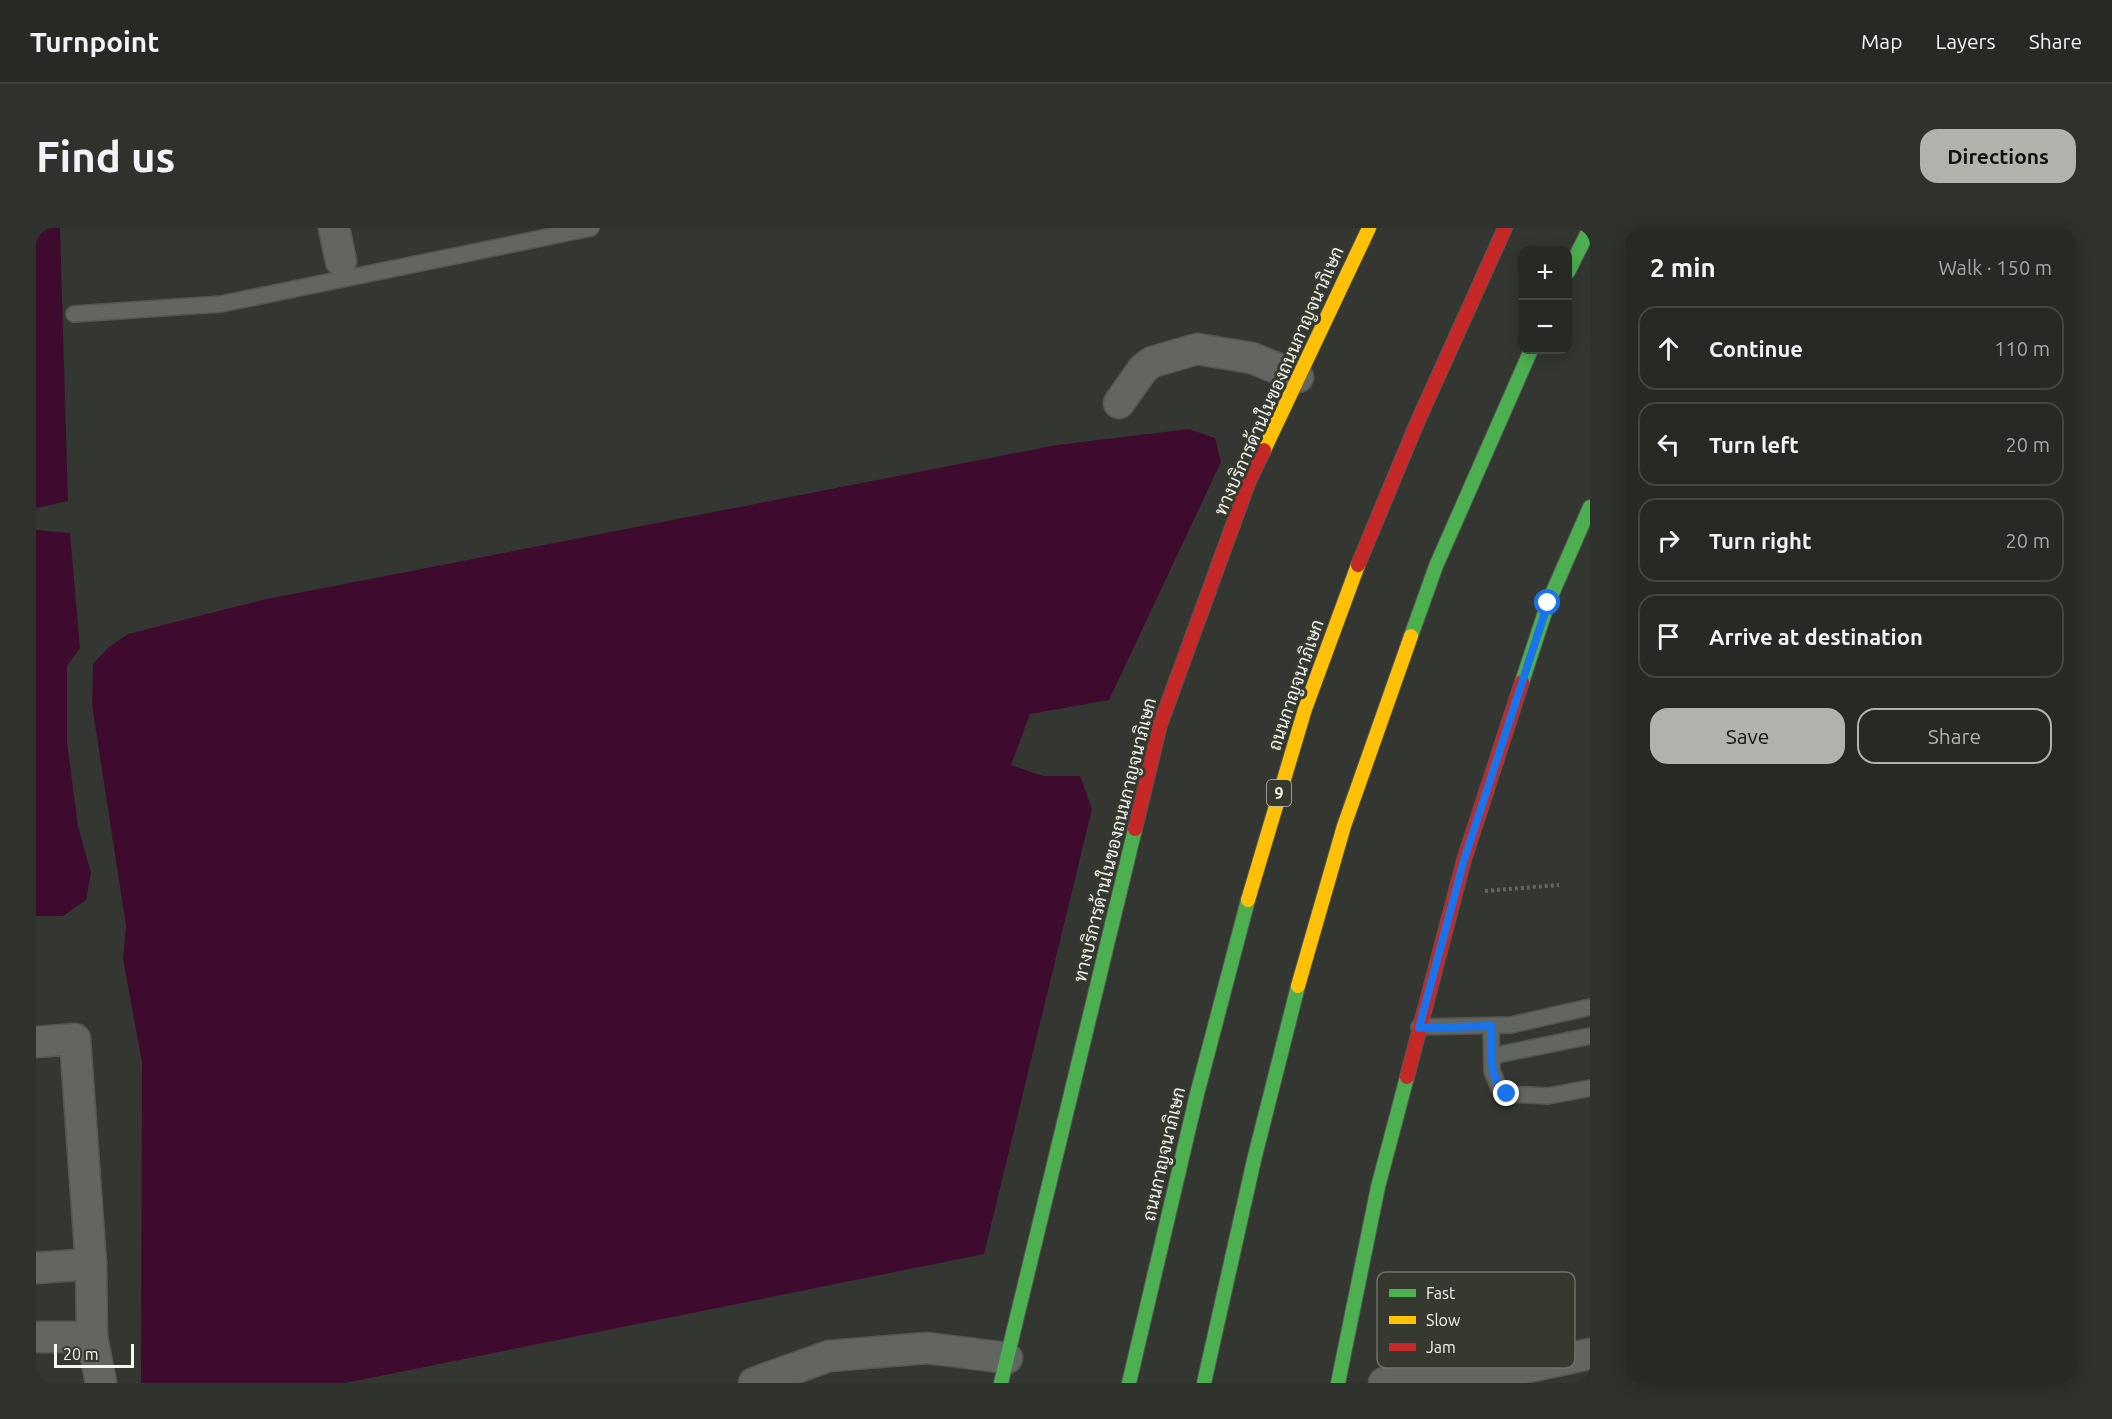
<!DOCTYPE html>
<meta charset="utf-8">
<style>
body{margin:0;font-family:Ubuntu,Sarabun,sans-serif;background:#2f312d;color:#f1f3f6}
.controls{position:absolute;right:18px;top:18px;display:grid;overflow:hidden;border-radius:12px;box-shadow:0 3px 15px #0003}
.controls button{width:54px;height:54px;display:grid;place-items:center;padding:0;border:0;border-bottom:2px solid #434542;background:#272925;color:#f1f3f6;font:30px sans-serif}
.scale{position:absolute;left:18px;bottom:15px;width:80px;box-sizing:border-box;padding-left:6px;border:3px solid #f3f5ef;border-top:0;font-size:16px;line-height:21px;white-space:nowrap;color:#f3f5ef;-webkit-text-stroke:4px #35392f;paint-order:stroke}
.stop{position:absolute;width:18px;height:18px;margin:-14px;border:4px solid #1a73e8;border-radius:50%;background:#fff}
.stop.end{background:#1a73e8;border-color:#fff;box-shadow:0 2px 6px #0008}
.list{margin:0;padding:0;list-style:none}
h2{display:flex;justify-content:space-between;align-items:center;height:78px;margin:0;padding:0 24px;font-size:26px}
h2 small{font-size:20px;font-weight:400;color:#a4a6a7}
.list li{display:grid;grid-template-columns:39px 1fr auto;gap:18px;align-items:center;box-sizing:border-box;height:84px;margin:0 12px 12px;padding:0 12px;border:2px solid #434542;border-radius:18px}
.list b{display:block;font-size:22px;white-space:nowrap}
.list em{font-size:20px;font-style:normal;color:#a4a6a7}
.actions{display:flex;gap:12px;padding:18px 24px}
.actions a{flex:1;padding:14px 0;border:2px solid #b0b2ac;border-radius:18px;text-align:center;font-size:21px;color:#b0b2ac}
.actions .main{background:#b0b2ac;color:#111}
.icon{flex:none;width:33px;height:33px;fill:none;stroke:currentColor;stroke-width:2;stroke-linecap:round;stroke-linejoin:round}
.map{position:relative;flex:none;width:1554px;height:1155px;overflow:hidden;border-radius:18px}
header{display:flex;align-items:center;gap:36px;box-sizing:border-box;height:84px;padding:0 30px;background:#272925;border-bottom:2px solid #434542}
header strong{font-size:28px}
nav{display:flex;gap:33px;margin-inline-start:auto;font-size:21px}
.intro{display:flex;align-items:center;justify-content:space-between;box-sizing:border-box;height:144px;padding:0 36px}
h1{margin:0;font-size:42px}
.button{padding:15px 27px;border-radius:18px;background:#b0b2ac;color:#111;font-size:21px;font-weight:700}
main{display:flex;gap:36px;padding:0 36px}
aside{flex:1;background:#272925;border-radius:18px;box-shadow:0 3px 15px #0003}
.map>svg:first-child{display:block}
</style>
<header>
<strong>Turnpoint</strong>
<nav><a>Map</a><a>Layers</a><a>Share</a></nav>
</header>
<div class="intro"><h1>Find us</h1><a class="button">Directions</a></div>
<main>
<div class="map">
<svg width="1554" height="1155" viewBox="0 0 1554 1155">
<rect width="100%" height="100%" fill="#343731"/>
<g fill="#3e0b2f">
<polygon points="0,0 24,0 32,273 0,280"/>
<polygon points="1153,201 1179,210 1185,234 1073,472 994,486 975,537 1007,548 1044,548 1056,581 948,1026 309,1155 105,1155 106,834 87,731 90,698 56,477 57,436 73,419 92,406 226,372 1021,217"/>
<polygon points="0,302 34,305 44,420 31,438 31,515 42,598 55,645 50,672 27,688 0,688"/>
</g>
<g fill="none" stroke-linecap="round" stroke-linejoin="round">
<defs>
<g id="lane">
<polyline points="38,86 185,76 555,0"/>
<polyline points="1455,798 1456,843 1463,860 1471,866 1512,868 1554,860"/>
<polyline points="1383,799 1475,797 1554,779"/>
<polyline points="1456,828 1554,808"/>
</g>
<g id="street">
<polyline points="298,0 305,33"/>
<polyline points="1083,175 1107,141 1116,134 1161,121 1216,130 1262,149"/>
<polyline points="0,814 39,811 55,1036 56,1109 65,1155"/>
<polyline points="0,1040 55,1036"/>
<polyline points="0,1109 56,1109"/>
<polyline points="718,1155 793,1128 891,1120 971,1130"/>
<polyline points="1348,1155 1401,1145 1435,1151 1554,1126"/>
</g>
<g id="fast">
<polyline points="1532,44 1554,0"/>
<polyline points="1375,408 1400,338 1495,122"/>
<polyline points="1486,454 1512,375 1554,279"/>
<polyline points="965,1155 1099,601"/>
<polyline points="1093,1155 1161,866 1212,672"/>
<polyline points="1168,1155 1218,932 1262,758"/>
<polyline points="1302,1155 1342,959 1371,849"/>
</g>
<g id="slow">
<polyline points="1228,222 1333,0"/>
<polyline points="1212,672 1269,481 1322,337"/>
<polyline points="1262,758 1308,598 1375,408"/>
</g>
<g id="jam">
<polyline points="1322,337 1381,195 1469,0"/>
<polyline points="1099,601 1124,497 1213,253 1228,222"/>
<polyline points="1371,849 1428,632 1486,454"/>
</g>
</defs>
<use href="#lane" stroke="#545651" stroke-width="18"/>
<use href="#street" stroke="#545651" stroke-width="33"/>
<use href="#fast" stroke="#545651" stroke-width="16"/>
<use href="#slow" stroke="#545651" stroke-width="16"/>
<use href="#jam" stroke="#545651" stroke-width="16"/>
<polyline stroke="#646661" stroke-width="4" stroke-dasharray="3 3" stroke-linecap="butt" points="1449,663 1523,657"/>
<use href="#lane" stroke="#636560" stroke-width="15"/>
<use href="#street" stroke="#636560" stroke-width="30"/>
<use href="#fast" stroke="#4caf50" stroke-width="14"/>
<use href="#slow" stroke="#ffc107" stroke-width="14"/>
<use href="#jam" stroke="#c62828" stroke-width="14"/>
</g>
<g fill="none" stroke-linecap="round" stroke-linejoin="round">
<path stroke="#1a73e8" stroke-width="8" d="M1471,866c-20,-15 -15,-45 -16,-68l-72,2 45,-168 84,-257"/>
</g>
<g text-anchor="middle" stroke-width="6" stroke-linejoin="round" paint-order="stroke">
<rect fill="#35392f" stroke="#babdb5" stroke-width="1.5" x="1231" y="552" width="24" height="26" rx="4.5"/>
<g font-size="16" font-weight="bold" fill="#f3f5ef">
<text x="1243" y="571">9</text>
</g>
<g font-size="18" fill="#f3f5ef" stroke="#35392f">
<text transform="translate(1243 153) rotate(-66)" y="6">ทางบริการด้านในของถนนกาญจนาภิเษก</text>
<text transform="translate(1260 457) rotate(-71)" y="6">ถนนกาญจนาภิเษก</text>
<text transform="translate(1079 612) rotate(-76)" y="6">ทางบริการด้านในของถนนกาญจนาภิเษก</text>
<text transform="translate(1128 926) rotate(-77)" y="6">ถนนกาญจนาภิเษก</text>
</g>
</g>
<rect x="1341" y="1044" width="198" height="96" rx="9" fill="#35392f" stroke="#6e7169" stroke-width="1.5"/>
<rect x="1353" y="1061" width="27" height="8" fill="#4caf50"/>
<rect x="1353" y="1088" width="27" height="8" fill="#ffc107"/>
<rect x="1353" y="1115" width="27" height="8" fill="#c62828"/>
<g font-size="16" fill="#f3f5ef">
<text x="1390" y="1071">Fast</text>
<text x="1390" y="1098">Slow</text>
<text x="1390" y="1125">Jam</text>
</g>
</svg>
<div class="controls">
<button>+</button>
<button>−</button>
</div>
<div class="scale">20 m</div>
<div class="stop" style="left:1512px;top:375px"></div>
<div class="stop end" style="left:1471px;top:866px"></div>
</div>
<aside>
<h2>2 min<small>Walk · 150 m</small></h2>
<ul class="list">
<li><svg class="icon" aria-label="ahead" viewBox="0 0 24 24"><path d="M12 20V5M6 11l6-6 6 6"/></svg><div><b>Continue</b></div><em>110 m</em></li>
<li><svg class="icon" aria-label="left" viewBox="0 0 24 24"><path d="M17 20v-9H6M10 6l-5 5 5 5"/></svg><div><b>Turn left</b></div><em>20 m</em></li>
<li><svg class="icon" aria-label="right" viewBox="0 0 24 24"><path d="M7 20v-9h11M14 6l5 5-5 5"/></svg><div><b>Turn right</b></div><em>20 m</em></li>
<li><svg class="icon" aria-label="arrive" viewBox="0 0 24 24"><path d="M6 21V4h12l-3 4 3 4H6"/></svg><div><b>Arrive at destination</b></div></li>
</ul>
<div class="actions"><a class="main">Save</a><a>Share</a></div>
</aside>
</main>
